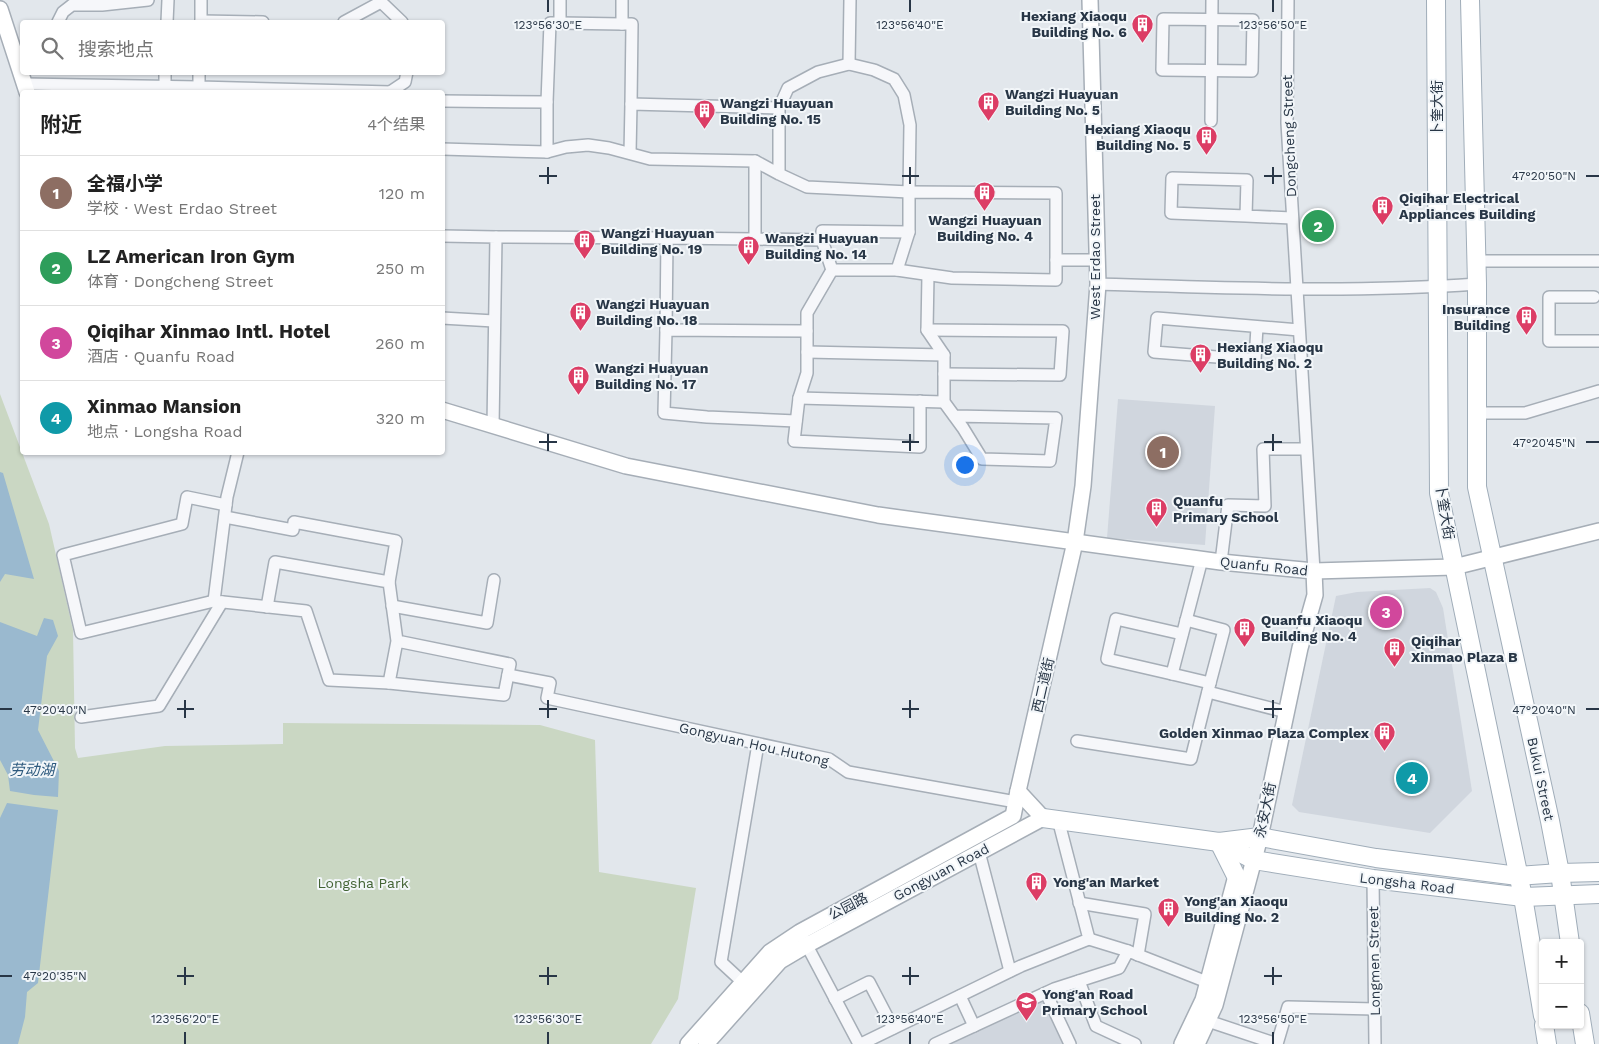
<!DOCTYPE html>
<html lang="zh">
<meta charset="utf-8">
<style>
body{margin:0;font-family:"Work Sans","Noto Sans SC",sans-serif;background:#f2f2f2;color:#222}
.controls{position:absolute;right:15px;bottom:15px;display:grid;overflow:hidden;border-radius:5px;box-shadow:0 1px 4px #0004}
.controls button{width:45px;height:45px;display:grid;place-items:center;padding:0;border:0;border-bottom:1px solid #e0e0e0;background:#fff;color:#222;font:25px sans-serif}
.you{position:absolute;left:964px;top:464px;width:18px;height:18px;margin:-12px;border:4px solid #fff;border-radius:50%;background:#1a73e8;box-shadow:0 0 0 8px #1a73e833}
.badge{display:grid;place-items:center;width:32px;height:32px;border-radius:50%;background:#db2777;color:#fff;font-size:16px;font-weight:700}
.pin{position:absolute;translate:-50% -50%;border:2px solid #fff;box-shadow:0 1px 5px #0006}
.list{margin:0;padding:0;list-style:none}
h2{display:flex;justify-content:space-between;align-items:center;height:65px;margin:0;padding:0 20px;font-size:21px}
h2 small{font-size:16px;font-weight:400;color:#767676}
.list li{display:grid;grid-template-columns:32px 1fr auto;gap:15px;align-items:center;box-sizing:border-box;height:75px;padding:0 20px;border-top:1px solid #e0e0e0}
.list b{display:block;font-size:19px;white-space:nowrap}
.list p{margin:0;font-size:16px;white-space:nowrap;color:#767676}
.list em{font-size:16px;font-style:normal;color:#767676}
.icon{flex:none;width:28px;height:28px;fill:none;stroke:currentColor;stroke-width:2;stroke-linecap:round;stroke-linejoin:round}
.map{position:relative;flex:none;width:1599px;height:1044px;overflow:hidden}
.search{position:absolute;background:#fff;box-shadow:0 1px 4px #0004;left:20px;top:20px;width:425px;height:55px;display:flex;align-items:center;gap:12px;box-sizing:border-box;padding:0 18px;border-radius:5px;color:#767676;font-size:19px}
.panel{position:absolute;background:#fff;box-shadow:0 1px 4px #0004;left:20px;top:90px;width:425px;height:365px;border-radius:5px}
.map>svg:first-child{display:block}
</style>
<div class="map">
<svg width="1599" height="1044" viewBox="0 0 1599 1044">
<rect width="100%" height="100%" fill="#e2e7ec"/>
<g fill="#d0d6de">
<polygon points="1118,399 1215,406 1205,545 1107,538"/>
<polygon points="1430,588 1436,592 1443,608 1472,791 1430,833 1299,812 1292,805 1336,596 1357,592"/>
<polygon points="1046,998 1068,1044 946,1044"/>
</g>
<polygon fill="#cad7c3" points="0,394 49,524 73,630 75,748 78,758 165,746 283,744 283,723 540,725 595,740 599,872 696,888 678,999 651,1044 0,1044"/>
<g fill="#9ab9cf">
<polygon points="0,472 3,473 34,579 5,574 0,582"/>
<polygon points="44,618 53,620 58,636 47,656 38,730 59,771 58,797 34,795 10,791 8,775 0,760 0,622 37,636"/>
<polygon points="7,803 58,810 38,983 27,992 25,1017 18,1044 0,1044 0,818"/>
</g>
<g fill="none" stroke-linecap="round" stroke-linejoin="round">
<defs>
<g id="street">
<polyline points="379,0 402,22"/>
<polyline points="622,0 622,24 632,24 631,104"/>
<polyline points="1288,0 1287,123 1314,571"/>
<polygon points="1163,19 1253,20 1252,71 1162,70"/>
<polyline points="201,21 263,22"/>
<polyline points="58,22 63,12 72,5 102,5 148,0"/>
<polyline points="167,22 168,0"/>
<polyline points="201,22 201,0"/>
<polyline points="344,22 381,2"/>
<polyline points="560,23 622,24"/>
<polyline points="849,64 850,0"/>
<polyline points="199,72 199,87 391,92"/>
<polyline points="24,84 199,87"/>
<polyline points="165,86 165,72"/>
<polyline points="390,92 405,82 407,72"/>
<polyline points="442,101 547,102 547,152 566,147 588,145 609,148 650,159 755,161 779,174 807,187 909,192 910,125 904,95 894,79 874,70 849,64 818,72 788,88 779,108 779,174"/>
<polyline points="547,102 550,23 560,23 560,0"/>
<polyline points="1211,121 1212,0"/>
<polyline points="442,149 547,152"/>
<polyline points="630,153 631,104 779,108"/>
<polyline points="755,161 755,239 822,240 822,231 909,232"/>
<polygon points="909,192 1056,193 1056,280 952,278 897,270 909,232"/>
<polyline points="1246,216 1171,213 1172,178 1247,180 1246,216 1292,218"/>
<polyline points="442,236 496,237 493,426"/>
<polyline points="496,237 667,238"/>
<polyline points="822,240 832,270 897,270"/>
<polyline points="1056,260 1096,260"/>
<polyline points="1476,261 1599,261"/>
<polyline points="832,270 807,313 807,373 799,398 794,441 920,447 920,401"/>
<polyline points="928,275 927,330 944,355 944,402 963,428 982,459 1050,461 1056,418 954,416"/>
<path d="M1098,284c126,4 252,9 379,0"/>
<polyline points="1594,297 1549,297 1549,341 1599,341"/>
<polyline points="442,318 494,321"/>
<polyline points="1257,327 1255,360 1154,352 1157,318 1299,330"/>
<polyline points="666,330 667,238 755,239"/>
<polyline points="927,330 1063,331 1060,375 944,374"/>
<polyline points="807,352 944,355"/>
<polyline points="799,398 944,402"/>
<polyline points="1477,413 1525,413 1599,391"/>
<polyline points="796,421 707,417 664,413 666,330 807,331"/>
<polyline points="238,452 227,497 214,601 306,611 329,680 389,683"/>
<polyline points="225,517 293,530 294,522 396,541 389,582"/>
<polyline points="1221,562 1228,505 1265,506 1263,449 1306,449"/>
<polyline points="214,601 81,633 63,555 182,524 187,497 226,505"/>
<polyline points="392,606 487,623 494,580"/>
<polyline points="267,607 275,562 389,582 397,641 389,683 504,695 510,664 397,641"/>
<polyline points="1186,620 1224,630 1210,683"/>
<polyline points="1172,674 1107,659 1116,619 1182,634"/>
<polyline points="508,675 550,683 547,698 829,759 848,772 1016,802"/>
<polyline points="1208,692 1286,712"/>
<polyline points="81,717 159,706 222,602"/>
<polyline points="1077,741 1191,759 1210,683 1172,674 1202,559"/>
<polyline points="979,852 1010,971"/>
<polyline points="1373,879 1375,1044"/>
<polyline points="1079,903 1145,914 1138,955"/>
<polyline points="1089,939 1128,951"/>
<polyline points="804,940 859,1044"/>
<polyline points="1079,981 1096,1026 1135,1044"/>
<polyline points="748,987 721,962 758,744"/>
<polyline points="1046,993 1070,1044"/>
<polyline points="960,996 974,1026"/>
<polyline points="835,999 869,982 893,1028"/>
<polyline points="1208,1021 1277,1044"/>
<polyline points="861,1044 1021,966 1089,939 1058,819"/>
<polyline points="935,1044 1054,989 1119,968 1128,951 1207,982"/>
<polyline points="1277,1044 1288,1007 1375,1009"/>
</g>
<g id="secondary">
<polyline points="0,9 27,92"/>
<polyline points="442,410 626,466 878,515 1221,562 1314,571 1454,567 1599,531"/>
<polyline points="688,1044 770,952 800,932 1013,816 1018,791"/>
<polyline points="706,1044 780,961 807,945 1043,818 1018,791 1075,542 1083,486 1098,284 1090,0"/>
<polyline points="1182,1044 1203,1000 1236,876"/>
<polyline points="1197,1044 1215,1005 1260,837 1300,648 1315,595 1314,571"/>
</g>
<g id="primary">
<polyline points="1436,0 1439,493 1523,897 1543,1016"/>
<polyline points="1470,0 1477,284 1477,487 1550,821 1560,873 1570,943"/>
<polyline points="1043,818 1219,842 1260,837 1376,858 1518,876 1560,873 1599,872"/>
<polyline points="1219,842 1254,860 1373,879 1523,897 1599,894"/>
<polyline points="1219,842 1236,876"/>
<polyline points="1580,1013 1585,1044"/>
<polyline points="1544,1025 1547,1044"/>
</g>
</defs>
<use href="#street" stroke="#a6aeb7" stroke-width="14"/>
<use href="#secondary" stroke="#a6aeb7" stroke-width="18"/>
<use href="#primary" stroke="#a0adb9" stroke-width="20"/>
<use href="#street" stroke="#f6f7fa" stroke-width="11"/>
<use href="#secondary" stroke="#fff" stroke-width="15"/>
<use href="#primary" stroke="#fff" stroke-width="18"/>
</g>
<path fill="none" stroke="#283646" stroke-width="2" d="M548,0v12M910,0v12M1273,0v12M548,167v17M910,167v17M1273,167v17M539,176h18M902,176h17M1264,176h18M1586,176h13M548,434v17M910,434v17M1273,434v17M539,442h18M902,442h17M1264,442h18M1586,442h13M185,700v18M548,700v18M910,700v18M1273,700v18M0,709h12M177,709h17M539,709h18M902,709h17M1264,709h18M1586,709h13M185,967v18M548,967v18M910,967v18M1273,967v18M0,976h12M177,976h17M539,976h18M902,976h17M1264,976h18M185,1032v12M548,1032v12M910,1032v12M1273,1032v12"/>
<defs>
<symbol id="building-pin" viewBox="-11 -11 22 30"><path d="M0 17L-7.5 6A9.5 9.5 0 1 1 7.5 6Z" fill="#dc3d65" stroke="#f2f6f9"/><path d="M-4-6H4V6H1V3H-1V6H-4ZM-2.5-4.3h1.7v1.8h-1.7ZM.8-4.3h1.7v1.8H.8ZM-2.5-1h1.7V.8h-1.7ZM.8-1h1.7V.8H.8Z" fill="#fff"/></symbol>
<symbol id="school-pin" viewBox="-11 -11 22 30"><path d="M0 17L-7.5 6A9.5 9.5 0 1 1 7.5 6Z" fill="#dc3d65" stroke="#f2f6f9"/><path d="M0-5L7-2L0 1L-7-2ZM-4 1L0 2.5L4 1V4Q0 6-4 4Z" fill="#fff"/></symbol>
</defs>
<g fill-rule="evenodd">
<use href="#building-pin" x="1130" y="12" width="25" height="34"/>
<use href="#building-pin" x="976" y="90" width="25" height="34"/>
<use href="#building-pin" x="692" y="98" width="25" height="34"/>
<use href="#building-pin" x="1194" y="124" width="25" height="34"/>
<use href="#building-pin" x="972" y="180" width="25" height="34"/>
<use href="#building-pin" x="1370" y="194" width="25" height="34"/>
<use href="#building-pin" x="572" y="228" width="25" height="34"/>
<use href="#building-pin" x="736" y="234" width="25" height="34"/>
<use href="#building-pin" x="568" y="300" width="25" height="34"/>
<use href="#building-pin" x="1514" y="304" width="25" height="34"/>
<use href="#building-pin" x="1188" y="342" width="25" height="34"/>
<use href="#building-pin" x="566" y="364" width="25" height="34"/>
<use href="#building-pin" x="1144" y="496" width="25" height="34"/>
<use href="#building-pin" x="1232" y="616" width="25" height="34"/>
<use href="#building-pin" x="1382" y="636" width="25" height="34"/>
<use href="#building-pin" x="1372" y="720" width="25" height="34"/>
<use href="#building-pin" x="1024" y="870" width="25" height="34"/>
<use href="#building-pin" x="1156" y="896" width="25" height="34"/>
<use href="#school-pin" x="1014" y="990" width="25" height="34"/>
</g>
<g text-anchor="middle" stroke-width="4" stroke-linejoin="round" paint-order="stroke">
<g font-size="14" font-weight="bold" fill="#283646" stroke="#f2f6f9" text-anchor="start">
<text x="1127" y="21" text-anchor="end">Hexiang Xiaoqu<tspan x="1127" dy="16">Building No. 6</tspan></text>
<text x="1005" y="99">Wangzi Huayuan<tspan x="1005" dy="16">Building No. 5</tspan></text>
<text x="720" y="108">Wangzi Huayuan<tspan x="720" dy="16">Building No. 15</tspan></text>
<text x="1191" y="134" text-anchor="end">Hexiang Xiaoqu<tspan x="1191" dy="16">Building No. 5</tspan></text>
<text x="1399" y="203">Qiqihar Electrical<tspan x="1399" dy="16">Appliances Building</tspan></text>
<text x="985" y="225" text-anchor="middle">Wangzi Huayuan<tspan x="985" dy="16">Building No. 4</tspan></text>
<text x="601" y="238">Wangzi Huayuan<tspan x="601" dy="16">Building No. 19</tspan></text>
<text x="765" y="243">Wangzi Huayuan<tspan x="765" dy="16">Building No. 14</tspan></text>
<text x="596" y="309">Wangzi Huayuan<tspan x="596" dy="16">Building No. 18</tspan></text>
<text x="1510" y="314" text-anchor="end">Insurance<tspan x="1510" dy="16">Building</tspan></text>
<text x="1217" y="352">Hexiang Xiaoqu<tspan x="1217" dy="16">Building No. 2</tspan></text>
<text x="595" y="373">Wangzi Huayuan<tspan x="595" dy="16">Building No. 17</tspan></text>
<text x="1173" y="506">Quanfu<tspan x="1173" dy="16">Primary School</tspan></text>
<text x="1261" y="625">Quanfu Xiaoqu<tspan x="1261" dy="16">Building No. 4</tspan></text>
<text x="1411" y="646">Qiqihar<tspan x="1411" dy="16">Xinmao Plaza B</tspan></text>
<text x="1369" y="738" text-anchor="end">Golden Xinmao Plaza Complex</text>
<text x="1053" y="887">Yong'an Market</text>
<text x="1184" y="906">Yong'an Xiaoqu<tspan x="1184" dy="16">Building No. 2</tspan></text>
<text x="1042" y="999">Yong'an Road<tspan x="1042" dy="16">Primary School</tspan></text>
</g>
<g font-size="14" fill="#283646" stroke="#f2f6f9">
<text transform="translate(1437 108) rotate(-90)" y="5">卜奎大街</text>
<text transform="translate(1289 136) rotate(-92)" y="5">Dongcheng Street</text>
<text transform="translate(1095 257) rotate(-90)" y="5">West Erdao Street</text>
<text transform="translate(1445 512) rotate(81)" y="5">卜奎大街</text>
<text transform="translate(1264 566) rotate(6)" y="5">Quanfu Road</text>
<text transform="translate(1043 685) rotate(-77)" y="5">西二道街</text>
<text transform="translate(754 744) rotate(13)" y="5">Gongyuan Hou Hutong</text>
<text transform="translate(1541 779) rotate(78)" y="5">Bukui Street</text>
<text transform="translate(1265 810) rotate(-78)" y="5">永安大街</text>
<text transform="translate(941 872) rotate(-28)" y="5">Gongyuan Road</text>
<text transform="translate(1407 883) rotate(7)" y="5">Longsha Road</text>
<text transform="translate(848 906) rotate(-28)" y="5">公园路</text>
<text transform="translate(1374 961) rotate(-91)" y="5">Longmen Street</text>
</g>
<g font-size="14" fill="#426334" stroke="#f2f6f9">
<text x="363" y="888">Longsha Park</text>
</g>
<g font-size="15" font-style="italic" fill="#2e5a7e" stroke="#f2f6f9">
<text x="32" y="775">劳动湖</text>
</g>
</g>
<g font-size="12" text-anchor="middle" fill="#283646" stroke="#f2f6f9" stroke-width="4" stroke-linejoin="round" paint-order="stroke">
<text x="548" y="29">123°56'30"E</text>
<text x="910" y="29">123°56'40"E</text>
<text x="1273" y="29">123°56'50"E</text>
<text x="1544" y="180">47°20'50"N</text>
<text x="1544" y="447">47°20'45"N</text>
<text x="55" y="714">47°20'40"N</text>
<text x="1544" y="714">47°20'40"N</text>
<text x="55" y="980">47°20'35"N</text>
<text x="185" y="1023">123°56'20"E</text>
<text x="548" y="1023">123°56'30"E</text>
<text x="910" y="1023">123°56'40"E</text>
<text x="1273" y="1023">123°56'50"E</text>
</g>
</svg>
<div class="controls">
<button>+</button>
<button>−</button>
</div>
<div class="you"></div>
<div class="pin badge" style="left:1163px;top:452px;background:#8d6e63">1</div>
<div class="pin badge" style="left:1318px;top:226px;background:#2e9e5b">2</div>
<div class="pin badge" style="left:1386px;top:612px;background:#d1479c">3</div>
<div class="pin badge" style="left:1412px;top:778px;background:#0f9aa8">4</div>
<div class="search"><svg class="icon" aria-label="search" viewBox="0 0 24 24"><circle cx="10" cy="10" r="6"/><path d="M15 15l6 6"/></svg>搜索地点</div>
<section class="panel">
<h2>附近<small>4个结果</small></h2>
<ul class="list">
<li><span class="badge" style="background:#8d6e63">1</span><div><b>全福小学</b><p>学校 · West Erdao Street</p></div><em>120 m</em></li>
<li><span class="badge" style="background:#2e9e5b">2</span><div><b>LZ American Iron Gym</b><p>体育 · Dongcheng Street</p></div><em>250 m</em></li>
<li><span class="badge" style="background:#d1479c">3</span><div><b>Qiqihar Xinmao Intl. Hotel</b><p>酒店 · Quanfu Road</p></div><em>260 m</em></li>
<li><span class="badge" style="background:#0f9aa8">4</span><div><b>Xinmao Mansion</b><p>地点 · Longsha Road</p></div><em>320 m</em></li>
</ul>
</section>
</div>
